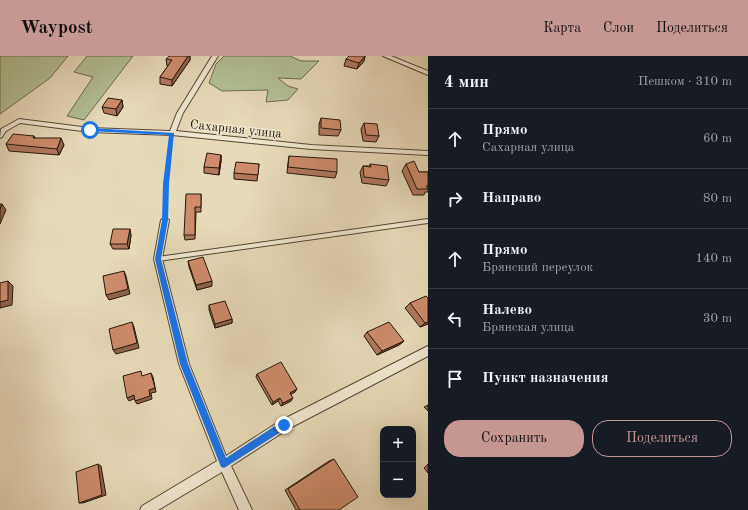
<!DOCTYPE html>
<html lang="ru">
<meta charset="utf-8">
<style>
body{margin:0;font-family:"Old Standard TT",serif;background:#242831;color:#f1f3f6}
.controls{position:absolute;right:12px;bottom:12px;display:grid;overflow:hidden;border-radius:8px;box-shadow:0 4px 16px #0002}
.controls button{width:36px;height:36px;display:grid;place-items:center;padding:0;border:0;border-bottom:1px solid #363941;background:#171b24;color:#f1f3f6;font:20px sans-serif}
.stop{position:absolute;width:12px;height:12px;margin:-9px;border:3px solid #1a73e8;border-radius:50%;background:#fff}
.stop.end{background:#1a73e8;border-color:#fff;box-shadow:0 1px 4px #0008}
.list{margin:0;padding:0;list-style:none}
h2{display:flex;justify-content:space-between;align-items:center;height:52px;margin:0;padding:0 16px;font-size:17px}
h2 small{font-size:13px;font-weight:400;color:#9ea1a6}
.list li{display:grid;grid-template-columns:26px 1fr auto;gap:12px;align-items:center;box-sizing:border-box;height:60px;padding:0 16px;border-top:1px solid #363941}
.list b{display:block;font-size:15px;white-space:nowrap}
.list p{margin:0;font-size:13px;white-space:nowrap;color:#9ea1a6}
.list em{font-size:13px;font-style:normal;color:#9ea1a6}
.actions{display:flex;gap:8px;padding:12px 16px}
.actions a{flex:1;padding:9px 0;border:1px solid #c59692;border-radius:16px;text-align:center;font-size:14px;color:#c59692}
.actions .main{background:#c59692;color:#111}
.icon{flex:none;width:22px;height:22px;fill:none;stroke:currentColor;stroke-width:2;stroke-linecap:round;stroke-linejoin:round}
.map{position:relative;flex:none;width:428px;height:454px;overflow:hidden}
header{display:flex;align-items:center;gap:24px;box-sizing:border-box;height:56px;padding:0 20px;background:#c59692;color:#111}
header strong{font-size:19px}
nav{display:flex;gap:22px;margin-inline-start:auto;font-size:14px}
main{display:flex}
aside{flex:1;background:#171b24}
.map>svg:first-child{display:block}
</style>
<header>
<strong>Waypost</strong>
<nav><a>Карта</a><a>Слои</a><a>Поделиться</a></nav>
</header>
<main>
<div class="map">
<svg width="428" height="454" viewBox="0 0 428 454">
<rect width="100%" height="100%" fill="#e7dab8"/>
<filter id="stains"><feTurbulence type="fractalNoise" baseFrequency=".005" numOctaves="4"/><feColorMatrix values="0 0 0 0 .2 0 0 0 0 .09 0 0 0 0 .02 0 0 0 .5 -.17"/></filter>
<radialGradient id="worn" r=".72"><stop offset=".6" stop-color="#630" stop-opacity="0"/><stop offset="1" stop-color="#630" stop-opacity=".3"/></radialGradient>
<g fill="#b2c092" stroke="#6a6c4e">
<polygon points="0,0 68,0 50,22 0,58"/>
<polygon points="87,0 133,0 84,64 67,60 93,21 74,16"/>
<polygon points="224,0 290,0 301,5 319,5 301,23 278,22 288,30 298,33 288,44 266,46 268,34 222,35 209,27 216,8"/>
</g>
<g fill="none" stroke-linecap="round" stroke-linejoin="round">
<defs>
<polyline id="lane" points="158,203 428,165"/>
<g id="street">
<polygon points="212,0 218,0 183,57 176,75 311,89 428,95 428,99 311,93 172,79 90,76 20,67 6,75 2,81 0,82 1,73 19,63 90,72 170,75 177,57"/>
<polygon points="383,0 391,0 428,15 428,19"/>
<polygon points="165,161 169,164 162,203 189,308 226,400 280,365 428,290 428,300 288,373 231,410 252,454 239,454 222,416 158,454 140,454 142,450 217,405 179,308 154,203 161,164"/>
</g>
</defs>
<use href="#lane" stroke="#544835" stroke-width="6"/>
<use href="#street" stroke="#544835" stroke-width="2"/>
<polyline stroke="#231809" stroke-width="1.5" stroke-dasharray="0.5 1.5" stroke-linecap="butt" points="169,112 171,85"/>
<polyline stroke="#231809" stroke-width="2" stroke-dasharray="1 2" stroke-linecap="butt" points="165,155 169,111"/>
<use href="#lane" stroke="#efe7d1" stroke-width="4"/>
<use href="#street" fill="#efe7d1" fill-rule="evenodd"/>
</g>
<g fill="#b1785c" stroke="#231809">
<polygon points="169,0 190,0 190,4 172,30 160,28 160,21 168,10 167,10 166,3"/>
<polygon points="349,0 365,0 364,5 357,13 344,10 346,3"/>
<polygon points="122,44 123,51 117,60 104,57 102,51"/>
<polygon points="321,62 341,74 338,80 319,79 319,68"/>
<polygon points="364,67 379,80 376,86 363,85 361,73"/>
<polygon points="34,80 35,82 64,89 59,99 9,95 6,88"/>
<polygon points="221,99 221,105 219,119 204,117 204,111"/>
<polygon points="289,100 337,116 335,122 287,117 288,107"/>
<polygon points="259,108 257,125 234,123 234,117"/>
<polygon points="370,108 389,124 386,130 362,127 360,116 363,110 370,110"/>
<polygon points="406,108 419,116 428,116 428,136 425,136 424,139 413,139 402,115"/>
<polygon points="201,138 201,156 196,156 195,183 185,184 184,179"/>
<polygon points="131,179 129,193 113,193 110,188"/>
<polygon points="188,205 212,230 197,234 189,211"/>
<polygon points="428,242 428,268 420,271 405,252 410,247"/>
<polygon points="209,249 232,263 232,267 215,272 209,254"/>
<polygon points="367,276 404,285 399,289 377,299 364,280"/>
<polygon points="257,318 295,336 291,338 291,345 281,350 278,345 272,349 256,321"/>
<polygon points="428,349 428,355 424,351"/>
<polygon points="334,403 339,454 296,454 285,434 329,405"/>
<polygon points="428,408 428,417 424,412"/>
</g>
<g fill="#90624b" stroke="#231809">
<polygon points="188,0 190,0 190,4 172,30 172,24"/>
<polygon points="365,0 364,5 357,13 359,7"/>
<polygon points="122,44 123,51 117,60 116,53"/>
<polygon points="61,82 64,89 59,99 57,93"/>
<polygon points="221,99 221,105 219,119 219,112"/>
<polygon points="2,148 6,154 0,168 0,153"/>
<polygon points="130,173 131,179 129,193 127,188"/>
<polygon points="124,215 126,220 130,238 109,244 106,239"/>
<polygon points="8,225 13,230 12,249 0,252 0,246"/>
<polygon points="212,225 212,230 197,234 196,229"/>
<polygon points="232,263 232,267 215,272 215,268"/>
<polygon points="132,266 134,271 139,292 116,298 113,294"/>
<polygon points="428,266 428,268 420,271 425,267"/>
<polygon points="404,285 399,289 377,299 382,295"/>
<polygon points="151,317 153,321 156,336 151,337 152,343 137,348 135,345"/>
<polygon points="297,333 295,336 288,340 290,337"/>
<polygon points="134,339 136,342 129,345 127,342"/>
<polygon points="280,342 278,345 272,349 273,346"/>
<polygon points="293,342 291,345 281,350 283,347"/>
<polygon points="98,408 101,410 106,439 83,447 79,447"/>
</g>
<g fill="#ce8c6b" stroke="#231809">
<polygon points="169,0 188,0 172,24 160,21 172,4 166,3"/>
<polygon points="349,0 365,0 359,7 346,3"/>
<polygon points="108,42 122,44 116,53 102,51"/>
<polygon points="321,62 340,64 341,74 321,72"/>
<polygon points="364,67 377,68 379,80 366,79"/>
<polygon points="13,78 34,80 33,82 61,82 57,93 6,88"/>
<polygon points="207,97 221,99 219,112 204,111"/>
<polygon points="289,100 337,103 337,116 288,111"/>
<polygon points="414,105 419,116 428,116 428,130 426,130 428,133 417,133 406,108"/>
<polygon points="236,106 259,108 258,119 234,117"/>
<polygon points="370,108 387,110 389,124 364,121 363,110 371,111"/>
<polygon points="186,138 201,138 201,151 195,151 195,179 184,179"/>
<polygon points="0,148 2,148 0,153"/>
<polygon points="113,173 130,173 127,188 110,188"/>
<polygon points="203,201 212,225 196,229 188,205"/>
<polygon points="124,215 128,233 106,239 103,220"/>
<polygon points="8,225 8,244 0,246 0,227"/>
<polygon points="426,240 428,242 428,266 425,267 410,247"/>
<polygon points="225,245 232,263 215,268 209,249"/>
<polygon points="132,266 137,287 113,294 109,273"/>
<polygon points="389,266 404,285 382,295 367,276"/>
<polygon points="281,306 297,333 290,337 293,342 283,347 280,342 273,346 257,318"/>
<polygon points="141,315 142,320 151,317 155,332 149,334 150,340 135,345 134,339 127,342 123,320"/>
<polygon points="334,403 358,441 339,454 300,454 288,433"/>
<polygon points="98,408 102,439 79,447 76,416"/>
</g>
<polygon fill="#1a73e8" points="90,72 174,77 169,128 168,164 161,203 188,308 226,402 281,366 287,366 288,369 287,372 224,412 221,411 180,308 155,203 162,164 163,128 169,79 88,75"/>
<g text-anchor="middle" stroke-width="3" stroke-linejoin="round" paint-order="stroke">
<g font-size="13" fill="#231809" stroke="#efe7d1">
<text transform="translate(236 72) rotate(6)" y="5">Сахарная улица</text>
</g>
</g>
<rect width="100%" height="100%" filter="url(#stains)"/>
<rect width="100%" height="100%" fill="url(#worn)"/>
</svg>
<div class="controls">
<button>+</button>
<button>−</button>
</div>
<div class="stop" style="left:90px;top:74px"></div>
<div class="stop end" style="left:284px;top:369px"></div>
</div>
<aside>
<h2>4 мин<small>Пешком · 310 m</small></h2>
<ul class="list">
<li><svg class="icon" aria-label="ahead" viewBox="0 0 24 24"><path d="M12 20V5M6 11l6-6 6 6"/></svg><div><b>Прямо</b><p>Сахарная улица</p></div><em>60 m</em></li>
<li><svg class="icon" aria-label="right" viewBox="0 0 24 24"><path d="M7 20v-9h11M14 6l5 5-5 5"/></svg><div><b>Направо</b></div><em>80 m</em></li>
<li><svg class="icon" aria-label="ahead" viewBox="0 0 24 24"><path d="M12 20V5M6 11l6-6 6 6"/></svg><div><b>Прямо</b><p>Брянский переулок</p></div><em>140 m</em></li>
<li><svg class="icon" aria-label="left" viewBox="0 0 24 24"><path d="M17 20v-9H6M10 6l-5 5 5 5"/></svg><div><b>Налево</b><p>Брянская улица</p></div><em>30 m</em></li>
<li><svg class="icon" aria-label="arrive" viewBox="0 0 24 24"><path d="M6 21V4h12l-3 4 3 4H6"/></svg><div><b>Пункт назначения</b></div></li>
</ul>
<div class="actions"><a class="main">Сохранить</a><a>Поделиться</a></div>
</aside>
</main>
